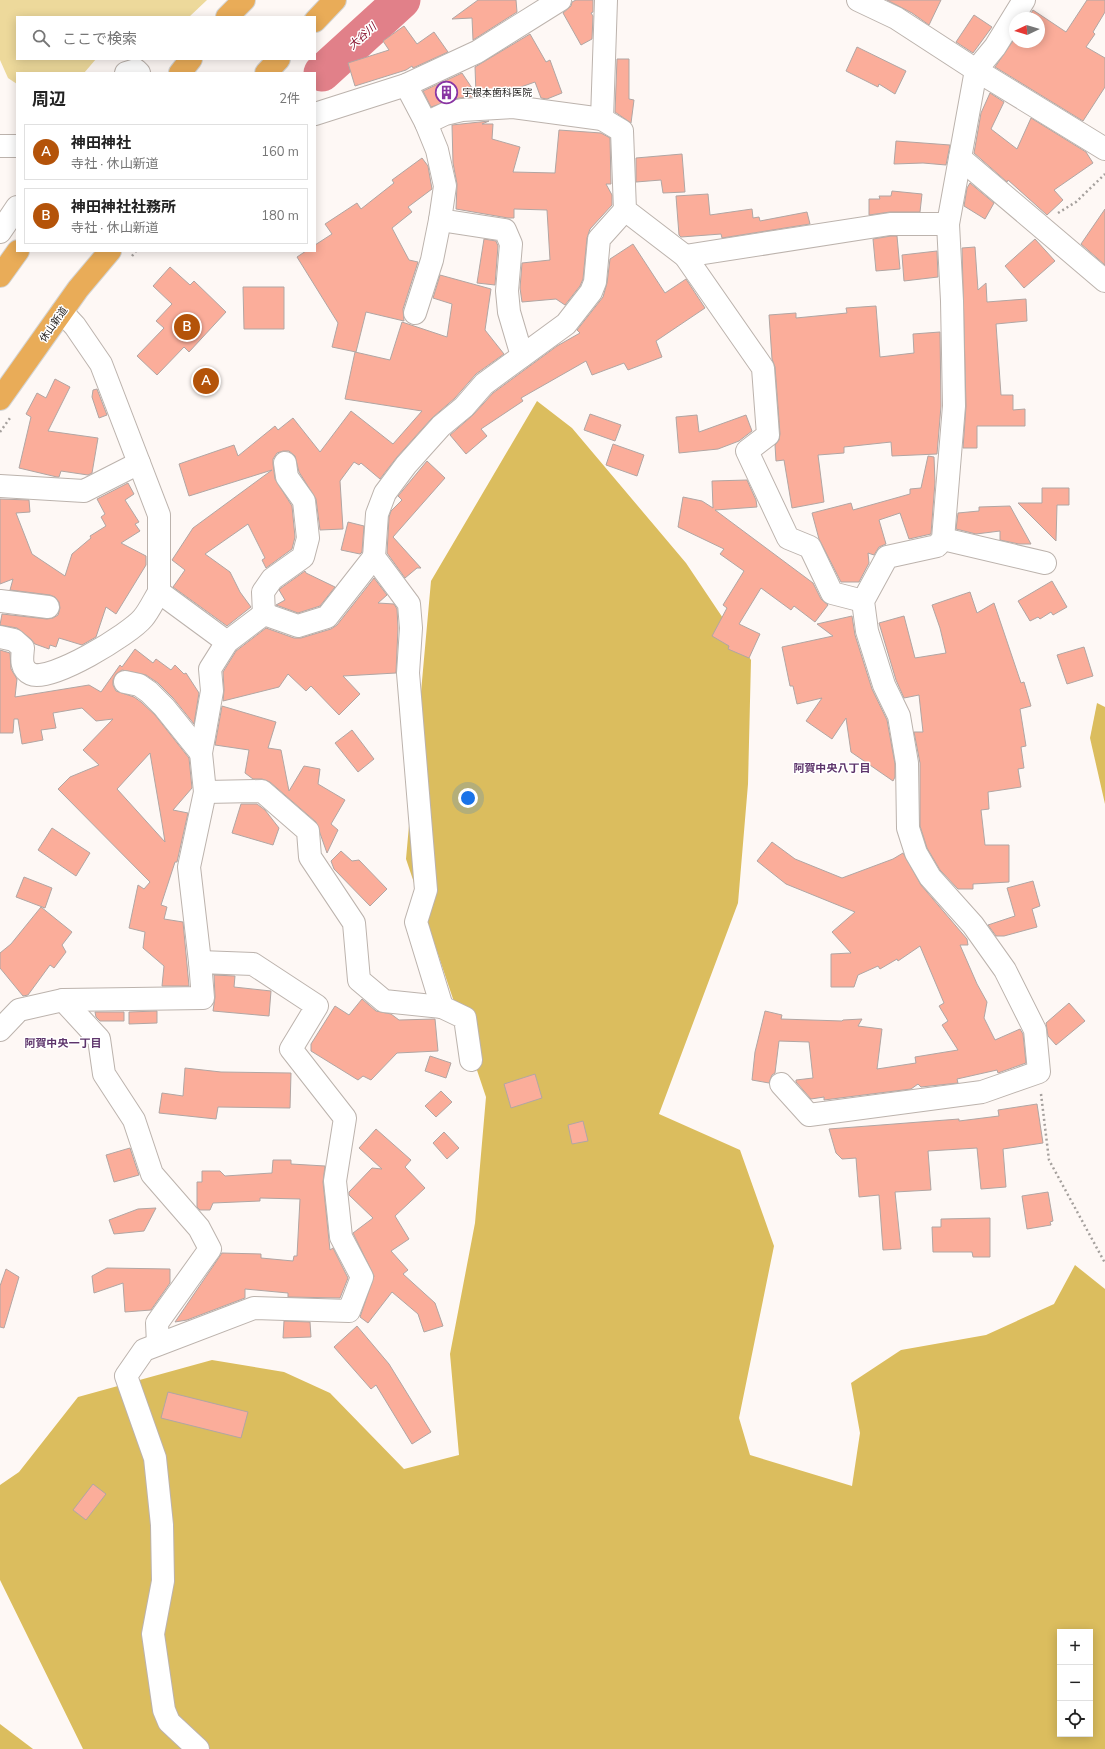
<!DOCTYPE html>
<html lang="ja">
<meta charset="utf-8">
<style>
body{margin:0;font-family:"Nunito Sans","Noto Sans JP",sans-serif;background:#f2f2f2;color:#222}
.controls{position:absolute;right:12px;bottom:12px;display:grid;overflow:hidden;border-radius:0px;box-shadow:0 2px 10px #0003}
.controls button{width:36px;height:36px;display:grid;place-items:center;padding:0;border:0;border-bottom:1px solid #e0e0e0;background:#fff;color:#222;font:20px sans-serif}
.compass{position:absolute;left:1009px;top:12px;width:36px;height:36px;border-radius:50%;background:#fff;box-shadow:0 2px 10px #0003;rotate:266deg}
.you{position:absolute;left:468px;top:798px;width:14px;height:14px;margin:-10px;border:3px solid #fff;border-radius:50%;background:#1a73e8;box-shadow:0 0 0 6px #1a73e833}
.badge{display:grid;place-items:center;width:26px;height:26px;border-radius:50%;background:#b45309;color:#fff;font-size:13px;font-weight:700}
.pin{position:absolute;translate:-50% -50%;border:2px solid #fff;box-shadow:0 1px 4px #0006}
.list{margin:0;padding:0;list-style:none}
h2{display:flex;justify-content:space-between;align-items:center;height:52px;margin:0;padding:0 16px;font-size:17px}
h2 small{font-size:13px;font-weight:400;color:#767676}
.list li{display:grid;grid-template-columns:26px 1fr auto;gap:12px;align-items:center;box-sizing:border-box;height:56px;margin:0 8px 8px;padding:0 8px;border:1px solid #e0e0e0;border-radius:0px}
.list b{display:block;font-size:15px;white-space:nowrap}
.list p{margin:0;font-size:13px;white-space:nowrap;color:#767676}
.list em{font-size:13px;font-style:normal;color:#767676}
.icon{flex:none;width:22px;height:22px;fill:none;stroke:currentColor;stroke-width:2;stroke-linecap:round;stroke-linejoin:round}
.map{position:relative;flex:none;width:1105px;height:1749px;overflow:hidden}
.search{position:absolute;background:#fff;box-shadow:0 2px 10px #0003;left:16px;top:16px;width:300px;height:44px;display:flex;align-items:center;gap:10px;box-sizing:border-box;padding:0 14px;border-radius:0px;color:#767676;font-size:15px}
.panel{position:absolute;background:#fff;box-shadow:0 2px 10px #0003;left:16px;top:72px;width:300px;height:180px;border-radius:0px}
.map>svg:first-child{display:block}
</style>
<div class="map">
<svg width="1105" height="1749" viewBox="0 0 1105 1749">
<rect width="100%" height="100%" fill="#fef8f5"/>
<polygon fill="#edd99b" points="0,0 207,0 189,17 17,17 17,59 96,59 84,73 17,73 17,84 8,78 0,60"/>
<g fill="#dbbd5e" fill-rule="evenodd">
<path d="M537,401l35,27 114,135 65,97 -3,124 -10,119 -79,211 81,36 34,96 -35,172 11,37 102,31 8,-53 -9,-50 50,-33 85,-15 68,-31 21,-39 30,24v460h-1022l-83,-169v-95l19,-13 59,-75 134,-37 72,12 46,21 74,76 55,-14 -9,-101 25,-131 11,-126 -80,-238 25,-278zM1060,1632h30v102h-30z"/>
<polygon points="1097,703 1105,707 1105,804 1090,738"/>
<polygon points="0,1724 33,1749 0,1749"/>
</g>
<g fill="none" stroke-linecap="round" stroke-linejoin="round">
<polyline stroke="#e18089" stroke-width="37" points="322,73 402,0"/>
</g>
<g fill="#fbad9a" stroke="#b1a6a3" fill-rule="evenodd">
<polygon points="478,0 516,0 517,12 473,40 472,18 452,19"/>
<polygon points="576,0 593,0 593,12 591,13 593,16 592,39 581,45 563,13 571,6 572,2"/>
<polygon points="887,0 941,0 929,25 912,13"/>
<polygon points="1087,0 1105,0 1105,12 1093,32 1095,34 1086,47 1105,58 1105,87 1083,121 995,67 1015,38 1015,42 1039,42 1039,18 1028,18 1033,10 1066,32"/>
<polygon points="974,15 992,27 973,53 956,42"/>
<polygon points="404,26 417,44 434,32 448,52 413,68 412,66 406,70 355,86 348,63 389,50 383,41"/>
<polygon points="530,34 546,62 550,60 562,93 547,99 541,98 535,82 498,95 459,98 431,107 423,91 462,73 476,94 475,67"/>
<polygon points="857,47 906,71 895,94 879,84 878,87 846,71"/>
<polygon points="617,59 629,59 629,99 634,100 631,123 615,112"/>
<polygon points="990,93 1004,102 991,129 1017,149 1031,118 1086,152 1093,163 1054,190 1063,200 1047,215 1008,180 1007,182 974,153 981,113"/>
<polygon points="489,121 482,124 493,124 492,139 520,147 513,172 555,173 559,130 601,133 610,138 611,184 606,184 612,195 612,205 590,229 587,238 583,279 580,286 565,305 556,299 522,302 520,288 522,263 550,260 547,210 514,209 514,218 508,218 456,209 457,184 453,163 452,125"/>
<polygon points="896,141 950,145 946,165 923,163 894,164"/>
<polygon points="682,154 685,192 663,193 661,180 636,182 636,158"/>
<polygon points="422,158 428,166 432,189 408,207 412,212 392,228 409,260 418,262 403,309 404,321 366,312 356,352 332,347 338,323 297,257 306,251 315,251 315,245 332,234 325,224 357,203 361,209 394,183 392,180"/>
<polygon points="970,183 994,203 985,219 964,206 967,188"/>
<polygon points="892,191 922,194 920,212 890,212 869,215 869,199 880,199 879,196 891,196"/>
<polygon points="708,194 710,215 752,209 753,218 759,217 760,221 807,212 810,224 722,238 721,234 681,237 679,235 676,196"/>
<polygon points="1105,209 1105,265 1081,244"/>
<polygon points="891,236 897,236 900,269 876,271 873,239"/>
<polygon points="484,239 496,241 498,246 495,285 477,283"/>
<polygon points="1035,239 1055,261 1024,288 1005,266"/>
<polygon points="633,244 665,293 686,279 705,308 656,341 662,357 628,370 624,363 592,375 586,361 521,398 523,401 481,429 487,436 466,454 450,435 473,415 493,393 557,346 580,333 577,330 603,297 607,283 610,259"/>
<polygon points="975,247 978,290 986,283 987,302 1026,299 1027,321 996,324 1001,395 1013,395 1013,410 1025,409 1025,426 977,426 977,448 963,448 966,406 962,248"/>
<polygon points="937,251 938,277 904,281 902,255"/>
<polygon points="170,267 190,285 194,281 226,312 189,352 184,347 157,375 137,356 164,328 156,321 172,304 153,286"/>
<polygon points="440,275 491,289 485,330 504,354 476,374 455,398 432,418 397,457 380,479 361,463 359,465 354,462 340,481 343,529 320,530 316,499 299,472 295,456 289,451 283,451 277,453 273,459 273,464 275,479 292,506 295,537 292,549 266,568 262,560 265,558 248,524 205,554 230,572 240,592 251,607 227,626 173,587 185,570 172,560 193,528 272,470 189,496 179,464 234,445 238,456 275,426 278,430 293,418 320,452 351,411 393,444 422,411 345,399 355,352 390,360 402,322 447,337 452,304 433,298"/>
<polygon points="243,287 284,287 284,329 244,329"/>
<polygon points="876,306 880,357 914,353 913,334 940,332 941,406 937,454 892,456 891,442 844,447 844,453 818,455 824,502 792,508 784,460 776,461 775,445 779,440 780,434 775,367 772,359 769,315 796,313 796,318 847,313 846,308"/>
<polygon points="55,379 70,387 48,431 98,438 92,473 88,475 61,471 59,477 57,477 19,468 31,417 26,414 37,393 46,398"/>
<polygon points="97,389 107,415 99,418 92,397 93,390"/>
<polygon points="590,414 621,425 615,441 584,430"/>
<polygon points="697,415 699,432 746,415 752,431 739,441 718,449 679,453 676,417"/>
<polygon points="613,444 644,455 637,476 606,465"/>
<polygon points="928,456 934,457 935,482 931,534 909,539 900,513 879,520 886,544 879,547 874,555 868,553 869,563 859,582 841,582 819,539 812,513 851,503 853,510 910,494 910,489 921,488"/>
<polygon points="427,461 445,478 393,537 421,568 417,568 405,578 387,553 389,517 391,511 402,500 398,496"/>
<polygon points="747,480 756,500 757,507 715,510 813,583 821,599 828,605 815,622 794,606 791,610 761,588 739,624 760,634 749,658 728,649 729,646 712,636 727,608 723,605 744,571 720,554 724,549 678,527 683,497 702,501 713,508 712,481"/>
<polygon points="128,483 134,494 125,500 139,522 135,524 140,531 121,543 146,556 146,565 116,614 106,607 96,637 82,645 59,638 56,647 50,645 49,649 35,644 31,639 17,628 0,625 2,614 47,619 53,618 58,615 60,608 59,602 55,597 50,595 10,590 13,579 0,584 0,499 29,500 30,512 16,513 32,554 65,576 72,554 91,538 90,536 106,526 101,517 105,514 97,499"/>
<polygon points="1042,488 1069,488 1069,505 1057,505 1056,541 1018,503 1042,503"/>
<polygon points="1010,506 1031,544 1019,544 1000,540 1000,531 976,534 956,529 958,513 979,511 979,507"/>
<polygon points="348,522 364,526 362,552 360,554 341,550"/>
<polygon points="305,571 306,573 335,587 320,606 298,613 276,605 285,600 279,590 281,588"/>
<polygon points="374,578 387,595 378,603 394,604 397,609 398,628 396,673 343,676 360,694 339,715 311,686 306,691 288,674 279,687 223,701 224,690 223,672 236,651 266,628 294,638 301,638 331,629 337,625"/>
<polygon points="1052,581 1067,607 1053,615 1051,612 1040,619 1038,617 1030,621 1018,601"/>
<polygon points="970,592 977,613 994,603 1021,683 1024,682 1031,706 1020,709 1026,746 1021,747 1024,768 1018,769 1021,787 988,792 989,809 981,810 985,845 1009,845 1009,882 973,884 973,889 958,889 940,870 927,848 920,826 920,763 914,732 923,732 919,695 904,698 896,680 879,623 904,616 915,658 946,653 940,628 932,605"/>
<polygon points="852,616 855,635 872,689 887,720 895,764 895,777 893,781 851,752 846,718 832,739 806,721 822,698 797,704 793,686 790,686 782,647 833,636 817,624"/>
<polygon points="1084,647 1093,676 1067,684 1057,655"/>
<path d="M135,649l18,14 3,-4 15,11 4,-5 9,9 2,-1 13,20 -5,31 -21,-26 -15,-15 -12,-8 -24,-5 -6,4 -3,6v5l3,6 18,6 7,5 14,13 34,43 3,30 -19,22 15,3 -11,49h-2l-14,43 6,2 -3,12 19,3 6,64h-27l2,-20 -21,-18 2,-16 -16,-4 9,-43 6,4 6,-7 -92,-93 12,-12 29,-12 -16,-15 30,-31 -17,2 -14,-13 -29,5 3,15 -15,2 2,10 -21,4 -4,-25h-4l-1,14h-13v-83l10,3 1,16 6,10 -2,18 74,-12 12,7 19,-27 2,2zM150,753l12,70 3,19 -48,-53z"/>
<polygon points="222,706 276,722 268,748 281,750 289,791 304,766 320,769 318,784 345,800 331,824 338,830 327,853 316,822 270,782 262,779 253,779 245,773 249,750 215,745"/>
<polygon points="352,730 374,759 358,772 335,743"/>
<polygon points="241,804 257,804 265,810 279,828 273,845 232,833"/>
<polygon points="52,828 90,853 76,876 38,850"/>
<polygon points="772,842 795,859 842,878 893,859 903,853 921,885 967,939 968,945 960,945 977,984 987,1002 984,1018 995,1040 1020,1029 1023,1034 1026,1063 998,1073 997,1070 957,1079 958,1083 921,1087 918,1084 911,1089 824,1100 824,1097 811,1099 796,1082 796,1080 813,1078 809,1042 779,1041 775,1073 772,1075 769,1083 752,1080 755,1052 765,1011 782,1015 781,1019 842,1021 843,1020 862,1019 858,1026 882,1029 877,1069 916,1063 915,1057 958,1050 942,1025 948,1021 939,1006 944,1003 920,946 898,961 897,959 880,969 878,966 858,975 854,987 831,987 831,954 851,953 832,932 855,912 786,884 757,861"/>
<polygon points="341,851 352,861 359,860 387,889 370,906 334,869 331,861"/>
<polygon points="24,877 52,888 45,908 16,897"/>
<polygon points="1033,881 1040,906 1032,909 1037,927 1004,936 996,936 988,925 1015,916 1007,888"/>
<polygon points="41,907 72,932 62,945 66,952 54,968 50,965 28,995 23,996 0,968 0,953 11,944"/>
<polygon points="214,975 235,976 234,987 271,991 269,1016 213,1011 215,997"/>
<polygon points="362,999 376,1011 391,1014 399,1020 435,1019 438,1051 397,1053 371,1080 363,1076 358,1080 311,1051 311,1044 335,1006 349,1015"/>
<polygon points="1069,1003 1085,1021 1056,1045 1048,1036 1046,1023"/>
<polygon points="157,1011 157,1023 129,1024 129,1012"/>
<polygon points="95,1012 124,1012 124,1021 100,1021 96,1017"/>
<polygon points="430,1056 451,1063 446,1078 425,1071"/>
<polygon points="185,1068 221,1072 291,1073 290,1108 218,1107 216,1119 159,1113 162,1093 183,1096"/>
<polygon points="535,1074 542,1098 511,1108 504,1084"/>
<polygon points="441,1091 452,1102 436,1117 425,1106"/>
<polygon points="1037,1104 1043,1143 1003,1149 1006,1187 981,1189 977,1148 928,1151 931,1190 895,1192 901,1249 883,1250 879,1195 859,1197 856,1158 842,1159 836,1153 829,1129 959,1119 959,1121 999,1116 998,1110"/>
<polygon points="583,1121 588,1141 572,1144 568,1125"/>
<polygon points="376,1129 411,1160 405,1167 425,1188 395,1216 409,1239 391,1251 408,1270 403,1274 435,1303 443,1326 424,1332 418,1314 392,1292 368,1323 360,1317 374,1276 353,1233 373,1218 349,1195 349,1192 372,1168 382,1169 359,1148"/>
<polygon points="444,1132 459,1148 447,1159 433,1143"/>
<polygon points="130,1148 139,1175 114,1182 106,1155"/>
<polygon points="273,1160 291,1160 291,1164 325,1166 323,1182 330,1250 333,1248 348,1278 340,1298 288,1297 288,1293 245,1289 245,1298 187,1320 175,1322 222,1253 261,1254 261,1258 293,1261 294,1256 297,1256 300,1199 260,1198 260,1201 213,1203 210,1210 200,1210 197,1207 197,1182 202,1182 202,1171 220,1171 225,1176 272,1173"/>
<polygon points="1048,1192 1053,1221 1050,1222 1051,1225 1027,1229 1022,1196"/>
<polygon points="156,1208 144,1231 114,1234 109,1220 138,1209"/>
<polygon points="990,1218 990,1257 973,1257 972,1252 933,1252 932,1227 941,1227 941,1219"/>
<polygon points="107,1268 170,1269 170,1283 151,1310 125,1312 123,1283 94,1293 92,1276"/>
<polygon points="6,1269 19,1277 4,1328 0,1327 0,1286"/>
<polygon points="284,1321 310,1322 311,1337 283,1338"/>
<polygon points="357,1326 389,1364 431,1432 412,1444 376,1385 371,1389 334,1347"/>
<polygon points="168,1392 248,1412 241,1438 161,1418"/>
<polygon points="93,1484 106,1494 86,1520 73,1510"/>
</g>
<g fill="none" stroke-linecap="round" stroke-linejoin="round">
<defs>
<g id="minor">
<polyline points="858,0 896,18 976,70 1105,149"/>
<polyline points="126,73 136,70 139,73"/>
<polyline points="406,85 426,123 437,150 445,186 440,220 505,230 511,244 507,291 509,312 522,356"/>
<polyline points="315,114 406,85 477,52 560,0"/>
<polyline points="602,119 606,0"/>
<polyline points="426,123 445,114 462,110 513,107 602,119 622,131 625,210 685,256 763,368 768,435 747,451 788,538 810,547 832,593 863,601"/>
<polyline points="0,146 17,146"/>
<polyline points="960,158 1105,281"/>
<polyline points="0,232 17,207"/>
<polyline points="685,256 890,224 948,224"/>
<polyline points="62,312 75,326 101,364 159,515 159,592 227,642"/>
<polyline points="415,313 432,260 440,220"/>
<polyline points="0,486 84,491 139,463"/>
<polyline points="943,539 1045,563"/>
<polyline points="0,601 48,607"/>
<polyline points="264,614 263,592 272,579 303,557 308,538 304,501 287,477 285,463"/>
<path d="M0,637l14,3 9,8c-1,10 -3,21 8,26 19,9 99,-40 112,-56 6,-7 11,-18 16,-26"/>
<polyline points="125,682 139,685 149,692 164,707 201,753"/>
<polyline points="205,792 262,791 308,831 310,857 354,923 359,980 384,1001 442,1007"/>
<polyline points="200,962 189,867 205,792 201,753 212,691 210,669 227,642 264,614 298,626 327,617 374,557"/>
<polyline points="63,1000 99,1039 104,1074 134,1120 152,1174 199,1228 210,1249 157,1323 158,1344"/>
<polyline points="0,1030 19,1010 63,1000 203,998 200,962 253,964 317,1006 291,1049 345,1118 335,1181 341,1237 362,1277 349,1311 254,1308 144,1350 126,1376 155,1458 162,1525 163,1581 153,1634 164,1710 169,1722 198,1749"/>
<polyline points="471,1060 465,1018 442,1007 416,922 426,890 408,673 411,628 409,604 374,557 377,514 385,493 406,465 441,426 464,407 484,384 566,324 591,292 595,282 599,239 625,210"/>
<polyline points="781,1084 809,1115 982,1092 1039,1072 1035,1030 1005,970 973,925 930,877 916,853 908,828 907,763 899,716 884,685 867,631 863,601 887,557 937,546 943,539 954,406 952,301 948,224 976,70 995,47 1024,0"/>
</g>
<g id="highway">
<polyline points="227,17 244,0"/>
<polyline points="315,21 335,0"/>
<polyline points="180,73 191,59"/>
<polyline points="266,73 279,59"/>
<polyline points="0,276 18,251"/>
<polyline points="0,399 78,289 110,251"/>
</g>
</defs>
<use href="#minor" stroke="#bcb3ad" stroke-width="24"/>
<use href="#highway" stroke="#d4d4d3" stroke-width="24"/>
<g stroke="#a5a09d" stroke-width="2.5" stroke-dasharray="2 3" stroke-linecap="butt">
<polyline points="1058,213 1076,202 1105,174"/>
<polyline points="132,256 136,251"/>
<polyline points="0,432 10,418"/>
<polyline points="1041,1094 1049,1160 1105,1263"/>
</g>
<use href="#minor" stroke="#fff" stroke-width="22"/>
<use href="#highway" stroke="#e9ac58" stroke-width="22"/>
</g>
<defs>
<symbol id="building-ring" viewBox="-11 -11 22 22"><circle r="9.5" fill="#fff" stroke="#8935a3" stroke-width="1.5"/><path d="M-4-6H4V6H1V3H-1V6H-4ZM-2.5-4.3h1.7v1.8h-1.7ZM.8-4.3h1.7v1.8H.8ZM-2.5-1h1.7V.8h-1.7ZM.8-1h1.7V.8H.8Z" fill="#8935a3"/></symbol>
</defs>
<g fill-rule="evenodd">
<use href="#building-ring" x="434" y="80" width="25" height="25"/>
</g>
<g text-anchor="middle" stroke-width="3" stroke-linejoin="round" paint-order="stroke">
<g font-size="10" fill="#292624" stroke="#fff" text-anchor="start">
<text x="462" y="96">宇根本歯科医院</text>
</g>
<g font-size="10" fill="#292624" stroke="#fff">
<text transform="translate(53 324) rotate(-55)" y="4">休山新道</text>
</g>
<g font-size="11" font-style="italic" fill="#89132f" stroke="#fff">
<text transform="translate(362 36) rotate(-42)" y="4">大谷川</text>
</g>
<g font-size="11" font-weight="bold" fill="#5d346b" stroke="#fff">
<text x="832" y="772">阿賀中央八丁目</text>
<text x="63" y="1047">阿賀中央一丁目</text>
</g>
</g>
</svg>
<div class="controls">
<button>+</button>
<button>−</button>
<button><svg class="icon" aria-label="locate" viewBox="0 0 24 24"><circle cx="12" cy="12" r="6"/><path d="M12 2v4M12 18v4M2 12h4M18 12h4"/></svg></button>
</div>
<svg class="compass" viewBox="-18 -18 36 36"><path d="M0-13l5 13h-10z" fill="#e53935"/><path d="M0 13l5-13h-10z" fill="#767676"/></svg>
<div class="you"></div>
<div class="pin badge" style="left:206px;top:381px">A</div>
<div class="pin badge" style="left:187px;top:327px">B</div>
<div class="search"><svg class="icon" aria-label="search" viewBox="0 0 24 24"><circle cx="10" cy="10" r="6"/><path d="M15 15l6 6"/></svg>ここで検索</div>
<section class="panel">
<h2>周辺<small>2件</small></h2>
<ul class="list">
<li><span class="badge">A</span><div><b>神田神社</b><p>寺社 · 休山新道</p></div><em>160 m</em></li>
<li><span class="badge">B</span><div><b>神田神社社務所</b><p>寺社 · 休山新道</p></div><em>180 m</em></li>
</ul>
</section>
</div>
